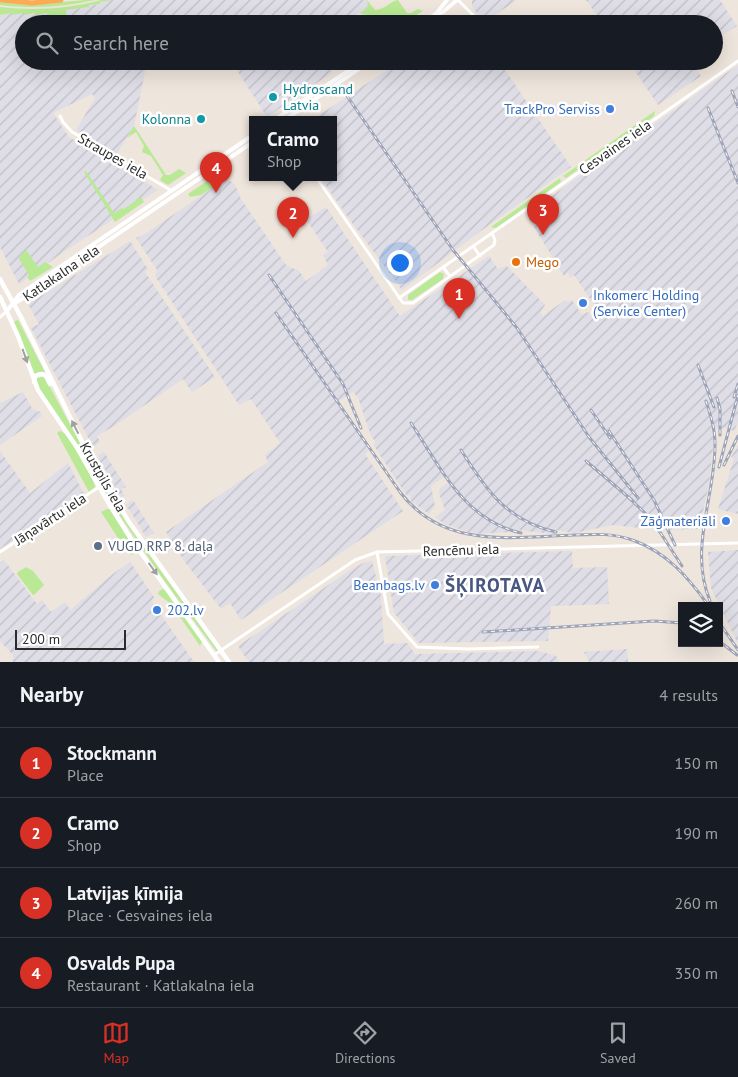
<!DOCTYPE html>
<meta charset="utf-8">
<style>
body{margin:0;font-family:"PT Sans",sans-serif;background:#242831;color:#f1f3f6}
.controls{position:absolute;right:15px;bottom:15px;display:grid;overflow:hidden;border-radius:0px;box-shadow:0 5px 20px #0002}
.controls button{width:45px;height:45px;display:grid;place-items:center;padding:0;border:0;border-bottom:1px solid #363941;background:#171b24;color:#f1f3f6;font:25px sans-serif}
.scale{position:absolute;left:15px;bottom:12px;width:111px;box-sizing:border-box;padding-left:5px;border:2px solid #2b2b2b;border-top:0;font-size:14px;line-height:18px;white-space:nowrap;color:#2b2b2b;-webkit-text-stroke:4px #fff;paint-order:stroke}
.you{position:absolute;left:399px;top:262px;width:18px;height:18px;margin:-12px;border:4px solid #fff;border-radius:50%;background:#1a73e8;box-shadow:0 0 0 8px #1a73e833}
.badge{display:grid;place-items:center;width:32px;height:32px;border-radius:50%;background:#d93025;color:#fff;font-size:16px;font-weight:700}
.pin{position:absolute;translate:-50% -41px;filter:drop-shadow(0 1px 2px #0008)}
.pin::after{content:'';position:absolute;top:26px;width:18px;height:15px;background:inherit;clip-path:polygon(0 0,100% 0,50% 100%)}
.popup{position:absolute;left:249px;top:116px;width:88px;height:65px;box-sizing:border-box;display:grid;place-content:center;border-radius:0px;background:#171b24;filter:drop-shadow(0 1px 4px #0005);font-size:16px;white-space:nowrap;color:#9ea1a6}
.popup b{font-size:19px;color:#f1f3f6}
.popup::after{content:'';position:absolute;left:50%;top:100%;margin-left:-10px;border:10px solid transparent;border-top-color:#171b24}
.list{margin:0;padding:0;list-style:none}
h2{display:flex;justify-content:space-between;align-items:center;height:65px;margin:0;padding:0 20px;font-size:21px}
h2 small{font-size:16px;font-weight:400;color:#9ea1a6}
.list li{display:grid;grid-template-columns:32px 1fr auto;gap:15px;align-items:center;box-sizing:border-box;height:70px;padding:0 20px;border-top:1px solid #363941}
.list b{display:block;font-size:19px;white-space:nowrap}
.list p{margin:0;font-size:16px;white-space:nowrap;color:#9ea1a6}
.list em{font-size:16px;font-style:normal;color:#9ea1a6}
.icon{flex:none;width:28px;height:28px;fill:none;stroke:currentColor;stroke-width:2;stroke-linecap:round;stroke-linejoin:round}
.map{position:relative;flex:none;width:738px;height:662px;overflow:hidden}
.search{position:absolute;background:#171b24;box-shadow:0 5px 20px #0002;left:15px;right:15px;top:15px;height:55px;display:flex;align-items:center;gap:12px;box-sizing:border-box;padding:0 18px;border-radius:28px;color:#9ea1a6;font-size:19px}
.sheet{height:345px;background:#171b24}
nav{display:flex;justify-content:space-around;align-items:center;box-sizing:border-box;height:70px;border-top:1px solid #363941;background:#171b24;font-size:14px;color:#9ea1a6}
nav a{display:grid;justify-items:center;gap:2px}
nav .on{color:#d93025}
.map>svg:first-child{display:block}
</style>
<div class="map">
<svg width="738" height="662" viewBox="0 0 738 662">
<defs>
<pattern id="industrial-furrows" width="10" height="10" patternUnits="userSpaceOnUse" patternTransform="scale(1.25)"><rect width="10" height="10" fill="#dfdde6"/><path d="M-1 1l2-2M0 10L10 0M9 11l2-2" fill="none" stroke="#c0bec5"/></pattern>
</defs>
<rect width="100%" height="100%" fill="#eee5dc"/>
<g fill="url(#industrial-furrows)">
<polygon points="112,0 367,0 368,7 343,24 56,24 67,21 66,10 89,7 89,5 100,4 100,2"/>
<polygon points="472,0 517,0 483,23 472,6"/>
<polygon points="586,0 720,0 737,26 714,41 714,24 603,24"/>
<polygon points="0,13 1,15 12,13 13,15 24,13 24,15 48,13 49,24 24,24 24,61 158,61 146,67 134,126 116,155 76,130 95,98 92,94 53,113 69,137 112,161 158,190 65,251 19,284 0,247"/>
<polygon points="231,61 319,61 333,72 267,117"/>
<polygon points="401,61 499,61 571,167 489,225 402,290 347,216 320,177 333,177 333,119 313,119"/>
<polygon points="628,61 691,61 701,76 658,105"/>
<polygon points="738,65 738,422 734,431 725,428 711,429 714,438 709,484 699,529 658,530 613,525 574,533 556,530 555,534 516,530 515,533 510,532 474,534 445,524 435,517 445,510 439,493 439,489 449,482 445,476 431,486 435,506 429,514 411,501 410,494 407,496 374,446 375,441 371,436 358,398 353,392 336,403 357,430 369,451 365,454 403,511 241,620 230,603 221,609 185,562 166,532 268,462 265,455 280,443 251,399 239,405 155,276 157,270 136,238 145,234 227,178 235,185 241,199 286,265 299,271 306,281 328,265 323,255 328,252 306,219 326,207 400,316 489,256 498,269 507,266 545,305 540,313 543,316 565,300 568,302 572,300 582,315 588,312 590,315 596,311 597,309 574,275 570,278 568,273 564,276 526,214"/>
<polygon points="130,241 148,269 145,272 215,377 192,392 183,379 114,426 97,436 100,442 93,447 31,328 39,324 28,304"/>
<polygon points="23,392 33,410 35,409 37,412 40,411 42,416 0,445 0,403"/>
<polygon points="738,445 738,513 737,514 718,509 734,459 731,457"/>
<polygon points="0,451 30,493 68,463 84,494 0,549"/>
<polygon points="104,452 126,487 121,489 125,496 122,498 97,456"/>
<polygon points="133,500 154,533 146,537 129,509 128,509 125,505"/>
<polygon points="738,550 738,644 711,588 708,552"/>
<polygon points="572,551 573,568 607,567 609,604 551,606 548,641 419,643 394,613 385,556"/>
<polygon points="4,560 37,604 42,600 51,612 65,602 70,610 114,573 130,562 154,597 152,602 194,662 13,662 13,655 0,641 0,563"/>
<polygon points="372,561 381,596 384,644 407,643 415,654 539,651 556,656 559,662 249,662 243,654 238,646 349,571 363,563"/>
<polygon points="627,649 628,662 589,662 584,652"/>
</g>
<g fill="#b9e994">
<path d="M85,0h10c-32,7 -63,9 -95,5v-3l28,3z"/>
<path d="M101,0h11l-12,2v2l-11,1v2l-23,3 1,11 -18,3 -2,-11 -11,2 -1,-2 -11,2v-2l-12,2v-2l-12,2v-8c34,4 68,2 101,-7z"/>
<path d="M367,0l8,10c10,0 15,-9 23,-10l9,13h4l7,-4 5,2 -16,10 -46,-7 -1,-1 8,-6z"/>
<polygon points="655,111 654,116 566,178 563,176"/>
<polygon points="134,126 166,175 170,175 179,169 186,173 168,185 160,180 163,175 151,156 142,152 144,146 136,132 127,138"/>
<polygon points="86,171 114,213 122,208 124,209 141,197 144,202 115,222 84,172"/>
<polygon points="219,173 226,182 224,180 201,195 190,197 188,194"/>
<polygon points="560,178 561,182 496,228 491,227"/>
<polygon points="26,250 38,267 45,262 53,267 30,281 27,277 29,275 19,259 21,254"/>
<polygon points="440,272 444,274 443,279 412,300 408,300 408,295"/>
<polygon points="18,320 45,372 38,372 34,375 13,322"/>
<polygon points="42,376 45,378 94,469 113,499 112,501 110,501 73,439 40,390 36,380 38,377"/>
<path d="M60,431c13,5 26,38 33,50l2,6 -6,5 -32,-59z"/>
<polygon points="114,502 134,533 218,650 217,652 163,579 112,504"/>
<polygon points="107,509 110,509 136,549 135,552 131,555 118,538 101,512"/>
<polygon points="26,567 33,571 44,585 34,595 33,595 17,574 18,572"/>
<polygon points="163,589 166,590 202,641 200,646 171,604 158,594 159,591"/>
</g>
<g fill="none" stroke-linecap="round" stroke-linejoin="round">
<g stroke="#fff" stroke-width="3">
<polyline points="458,0 477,19"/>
<polyline points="60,116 63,122 72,132 172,191"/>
<polyline points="316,177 403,303 413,303 494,245 495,240 492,233"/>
<polyline points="473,246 480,256"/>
<polyline points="443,267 450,276"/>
<polyline points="399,298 738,61"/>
<polyline points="0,317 7,311"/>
<polyline points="0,552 99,487"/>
<polyline points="377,552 388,614 417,647 468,649 538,647"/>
<polyline points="214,655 355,560 377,552 738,543"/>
</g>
<g stroke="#fff" stroke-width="4">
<polyline points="436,14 447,0"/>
<polyline points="421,24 436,14 443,12 457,0"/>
<polyline points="276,119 363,61"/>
<polyline points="286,119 370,61"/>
<polyline points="13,304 22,299 253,142"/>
<polyline points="7,311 19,295 253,135"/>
</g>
<g stroke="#fff" stroke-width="4.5">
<polyline points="0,279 21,317 89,456 129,522 229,662"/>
<polyline points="0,297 18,336 38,390 76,446 109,504 131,539 219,662"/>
<polyline points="34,382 35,376 42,374 46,376 50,384"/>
</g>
<polyline stroke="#feaa54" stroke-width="5" points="2,0 32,3 61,0"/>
<defs>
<g id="rail">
<polyline points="732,91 738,107"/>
<polyline points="347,96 453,250 517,328 589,437 638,498"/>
<polyline points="708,108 738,183"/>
<polyline points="269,275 343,384 361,428"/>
<path d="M276,313l124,179c44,58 111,45 175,43 20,-1 40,-2 60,6 32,12 53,36 73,64"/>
<polyline points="698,365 714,407"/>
<polyline points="734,397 738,384"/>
<polyline points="717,398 720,409 720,435"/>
<path d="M706,401c4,13 9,26 9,41 1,54 -27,106 -5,159"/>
<polyline points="591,410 610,438"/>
<path d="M411,423c30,45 53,97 110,110"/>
<polyline points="609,431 654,500 675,545"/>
<path d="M461,450c25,40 46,71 95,82"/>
<polyline points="586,461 633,501"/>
<polyline points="724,465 738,436"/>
<polyline points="719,467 738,395"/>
<polyline points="628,497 645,513 660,532"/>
<polyline points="656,526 682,566"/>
<polyline points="719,622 738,650"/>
<polyline points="483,632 654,621 682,623"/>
<polyline points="719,641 737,655"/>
</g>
</defs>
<use href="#rail" stroke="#9ea4b7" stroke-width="3"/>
<use href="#rail" stroke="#fff" stroke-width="1" stroke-dasharray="4" stroke-linecap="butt"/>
</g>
<defs><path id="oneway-solid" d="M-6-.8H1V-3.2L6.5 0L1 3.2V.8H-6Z" transform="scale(1.25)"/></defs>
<g fill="#a0a0a0">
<use href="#oneway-solid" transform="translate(25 356) rotate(70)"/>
<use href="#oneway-solid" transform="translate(75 427) rotate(-117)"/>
<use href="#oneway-solid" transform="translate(153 569) rotate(54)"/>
</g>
<g fill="#0f9aa8" stroke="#fff" stroke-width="2">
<circle cx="273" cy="97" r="5"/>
<circle cx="201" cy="119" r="5"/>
</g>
<g fill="#3f7fe0" stroke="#fff" stroke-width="2">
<circle cx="610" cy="109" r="5"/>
<circle cx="583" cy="303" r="5"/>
<circle cx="726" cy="521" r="5"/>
<circle cx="435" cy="585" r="5"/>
<circle cx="157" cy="610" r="5"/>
</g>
<circle fill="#e8710a" stroke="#fff" stroke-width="2" cx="516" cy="262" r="5"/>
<circle fill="#5c6f8a" stroke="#fff" stroke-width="2" cx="98" cy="546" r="5"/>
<g text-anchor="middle" stroke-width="5" stroke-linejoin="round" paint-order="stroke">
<g font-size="14" fill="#0d838f" stroke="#fff" text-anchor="start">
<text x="283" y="94">Hydroscand<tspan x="283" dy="16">Latvia</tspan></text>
<text x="191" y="124" text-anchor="end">Kolonna</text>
</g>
<g font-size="14" fill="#366cbe" stroke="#fff" text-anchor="end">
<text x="600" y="114">TrackPro Serviss</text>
<text x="593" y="300" text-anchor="start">Inkomerc Holding<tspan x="593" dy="16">(Service Center)</tspan></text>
<text x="716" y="526">Zāģmateriāli</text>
<text x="425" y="590">Beanbags.lv</text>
<text x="167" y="615" text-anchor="start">202.lv</text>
</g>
<g font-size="14" fill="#2b2b2b" stroke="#fff">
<text transform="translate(615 147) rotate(-35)" y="5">Cesvaines iela</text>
<text transform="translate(113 156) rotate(30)" y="5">Straupes iela</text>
<text transform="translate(61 273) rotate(-34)" y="5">Katlakalna iela</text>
<text transform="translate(103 477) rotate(60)" y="5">Krustpils iela</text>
<text transform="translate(50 519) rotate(-33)" y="5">Jāņavārtu iela</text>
<text transform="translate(461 550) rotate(-2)" y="5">Rencēnu iela</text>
</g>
<g font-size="14" fill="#c56008" stroke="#fff" text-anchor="start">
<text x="526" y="267">Mego</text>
</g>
<g font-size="14" fill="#4e5e75" stroke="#fff" text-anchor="start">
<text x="108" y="551">VUGD RRP 8. daļa</text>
</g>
<g font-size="19" font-weight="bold" letter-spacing="1" fill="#475780" stroke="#fff">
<text x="495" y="592">ŠĶIROTAVA</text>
</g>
</g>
</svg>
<div class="controls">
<button><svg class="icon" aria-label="layers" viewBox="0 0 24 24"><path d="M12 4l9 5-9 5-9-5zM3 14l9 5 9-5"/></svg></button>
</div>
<div class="scale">200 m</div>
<div class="you"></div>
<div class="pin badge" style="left:459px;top:319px">1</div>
<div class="pin badge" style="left:293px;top:238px">2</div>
<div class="popup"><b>Cramo</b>Shop</div>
<div class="pin badge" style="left:543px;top:235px">3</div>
<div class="pin badge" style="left:216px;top:193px">4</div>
<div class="search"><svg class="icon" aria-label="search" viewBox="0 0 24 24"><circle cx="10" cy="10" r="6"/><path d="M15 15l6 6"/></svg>Search here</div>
</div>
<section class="sheet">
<h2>Nearby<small>4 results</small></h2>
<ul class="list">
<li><span class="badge">1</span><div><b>Stockmann</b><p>Place</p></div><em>150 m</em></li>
<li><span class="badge">2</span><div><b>Cramo</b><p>Shop</p></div><em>190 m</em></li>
<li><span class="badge">3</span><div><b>Latvijas ķīmija</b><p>Place · Cesvaines iela</p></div><em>260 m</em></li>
<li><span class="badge">4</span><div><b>Osvalds Pupa</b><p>Restaurant · Katlakalna iela</p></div><em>350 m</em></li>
</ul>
</section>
<nav>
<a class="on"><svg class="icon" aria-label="map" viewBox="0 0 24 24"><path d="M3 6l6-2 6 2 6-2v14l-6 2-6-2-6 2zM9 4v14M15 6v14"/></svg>Map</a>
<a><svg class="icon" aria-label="directions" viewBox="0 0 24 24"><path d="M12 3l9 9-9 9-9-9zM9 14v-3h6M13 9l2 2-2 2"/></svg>Directions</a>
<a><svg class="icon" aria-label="saved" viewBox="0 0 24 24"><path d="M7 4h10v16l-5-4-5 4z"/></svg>Saved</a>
</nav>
